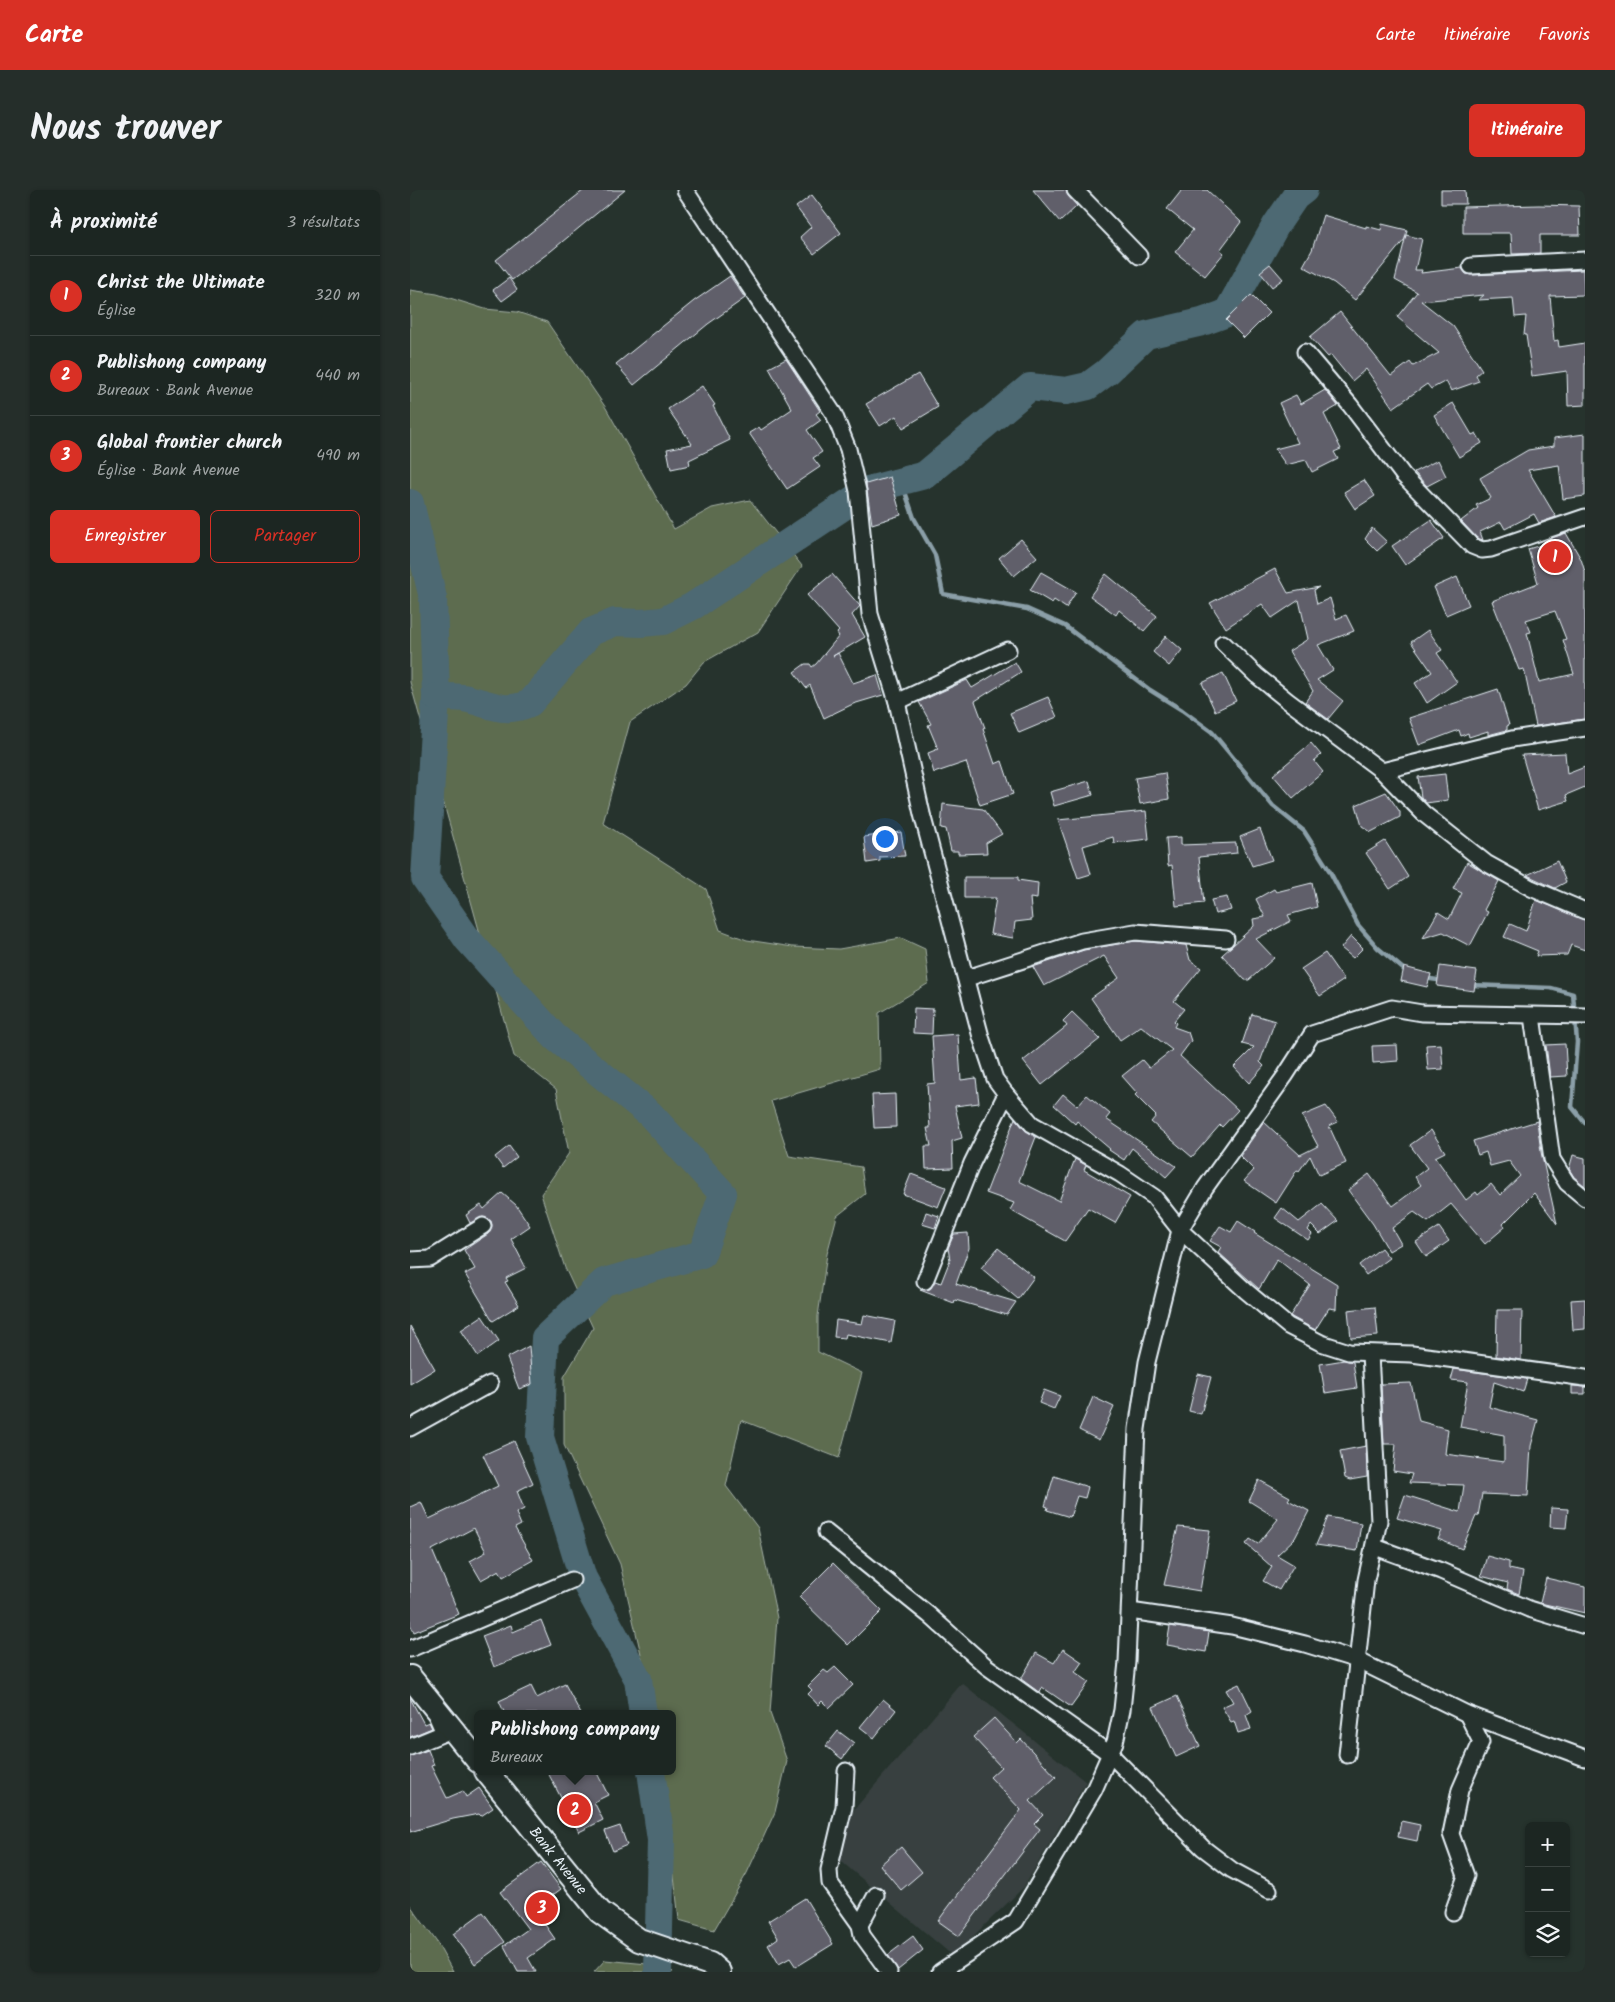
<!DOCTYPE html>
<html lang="fr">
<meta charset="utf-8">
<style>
body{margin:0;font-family:Kalam,sans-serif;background:#252e2a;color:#f1f3f6}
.controls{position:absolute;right:15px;bottom:15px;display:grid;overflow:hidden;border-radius:8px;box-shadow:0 1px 4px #0004}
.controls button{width:45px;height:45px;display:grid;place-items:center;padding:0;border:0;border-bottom:1px solid #3a4340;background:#1c2622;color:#f1f3f6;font:25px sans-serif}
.you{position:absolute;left:474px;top:648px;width:18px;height:18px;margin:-12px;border:4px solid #fff;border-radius:50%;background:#1a73e8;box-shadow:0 0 0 8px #1a73e833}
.badge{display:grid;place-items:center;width:32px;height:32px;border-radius:50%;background:#d93025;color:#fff;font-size:16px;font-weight:700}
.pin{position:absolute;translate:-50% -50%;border:2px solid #fff;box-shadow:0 1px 5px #0006}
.popup{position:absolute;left:64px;top:1520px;width:202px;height:65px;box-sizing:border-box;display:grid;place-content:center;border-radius:8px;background:#1c2622;filter:drop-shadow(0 1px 4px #0005);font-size:16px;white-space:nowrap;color:#a0a5a5}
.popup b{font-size:19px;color:#f1f3f6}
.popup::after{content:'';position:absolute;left:50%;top:100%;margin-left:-10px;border:10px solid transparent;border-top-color:#1c2622}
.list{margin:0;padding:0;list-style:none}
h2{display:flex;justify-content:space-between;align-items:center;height:65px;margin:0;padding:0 20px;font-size:21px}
h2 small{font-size:16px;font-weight:400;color:#a0a5a5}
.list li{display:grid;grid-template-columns:32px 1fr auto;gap:15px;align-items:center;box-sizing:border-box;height:80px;padding:0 20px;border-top:1px solid #3a4340}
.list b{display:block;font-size:19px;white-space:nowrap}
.list p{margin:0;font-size:16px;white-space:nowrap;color:#a0a5a5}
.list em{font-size:16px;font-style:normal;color:#a0a5a5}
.actions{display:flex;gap:10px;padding:15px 20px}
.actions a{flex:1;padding:11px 0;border:1px solid #d93025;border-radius:8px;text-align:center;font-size:18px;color:#d93025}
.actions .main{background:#d93025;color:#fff}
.icon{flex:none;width:28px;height:28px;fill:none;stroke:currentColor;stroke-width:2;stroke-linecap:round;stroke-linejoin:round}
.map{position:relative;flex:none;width:1175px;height:1782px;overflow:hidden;border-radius:8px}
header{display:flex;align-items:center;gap:30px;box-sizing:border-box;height:70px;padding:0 25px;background:#d93025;color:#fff}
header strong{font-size:24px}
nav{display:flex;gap:28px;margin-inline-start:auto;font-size:18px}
.intro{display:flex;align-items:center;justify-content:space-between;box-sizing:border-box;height:120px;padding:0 30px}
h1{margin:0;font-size:35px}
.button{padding:12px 22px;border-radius:8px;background:#d93025;color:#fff;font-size:18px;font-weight:700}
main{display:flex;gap:30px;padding:0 30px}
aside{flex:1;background:#1c2622;border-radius:8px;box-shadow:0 1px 4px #0004}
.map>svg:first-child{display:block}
</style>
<header>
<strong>Carte</strong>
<nav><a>Carte</a><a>Itinéraire</a><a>Favoris</a></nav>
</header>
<div class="intro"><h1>Nous trouver</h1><a class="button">Itinéraire</a></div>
<main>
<aside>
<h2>À proximité<small>3 résultats</small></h2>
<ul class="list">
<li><span class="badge">1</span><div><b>Christ the Ultimate</b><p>Église</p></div><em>320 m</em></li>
<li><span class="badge">2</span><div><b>Publishong company</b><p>Bureaux · Bank Avenue</p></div><em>440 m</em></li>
<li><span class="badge">3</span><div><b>Global frontier church</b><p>Église · Bank Avenue</p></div><em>490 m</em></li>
</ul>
<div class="actions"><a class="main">Enregistrer</a><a>Partager</a></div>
</aside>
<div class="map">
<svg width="1175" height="1782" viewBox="0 0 1175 1782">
<rect width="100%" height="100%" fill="#26332d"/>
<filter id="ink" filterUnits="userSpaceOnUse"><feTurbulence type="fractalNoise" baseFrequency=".02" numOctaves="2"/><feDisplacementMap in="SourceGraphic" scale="10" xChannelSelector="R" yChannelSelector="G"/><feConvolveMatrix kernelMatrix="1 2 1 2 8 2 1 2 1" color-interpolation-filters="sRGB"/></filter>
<g filter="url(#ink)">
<polygon fill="#37403f" points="552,1493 676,1592 614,1697 543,1766 413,1656"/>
<g fill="#5d6c4f" stroke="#a2aea4">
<polygon points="0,100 27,104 75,119 107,122 137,132 196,218 264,339 302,318 340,310 392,376 348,442 294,472 276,494 220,532 193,633 296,699 310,740 337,750 383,757 429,759 491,748 515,759 519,793 469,823 470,879 361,911 379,966 451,977 455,1004 427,1026 417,1064 408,1126 408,1162 452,1183 429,1268 331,1230 316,1296 348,1338 367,1428 360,1523 377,1571 365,1622 337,1683 304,1740 269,1730 252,1581 262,1581 262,1524 245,1524 210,1374 154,1255 154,1187 183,1138 155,1078 131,1004 159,963 146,899 104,866 0,492"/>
<polygon points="0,1715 26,1751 43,1782 0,1782"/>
<polygon points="195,1770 248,1775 263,1782 184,1782"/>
</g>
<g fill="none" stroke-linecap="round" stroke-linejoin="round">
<g stroke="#8b9fa8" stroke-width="4.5">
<polyline points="492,293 504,328 525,365 533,404 617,419 655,436 740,500 772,520 802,542 863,616 894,641 919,680 948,735 968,758 998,783"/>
<polyline points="1014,788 1034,791"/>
<polyline points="1061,795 1141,798 1163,804 1167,852 1162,917 1175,933"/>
</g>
<g stroke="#4d6973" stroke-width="28">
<polyline points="0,313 23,408 26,507 15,688 58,750 145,847 240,924 313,1004 292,1064 194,1092 135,1148 130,1247 173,1388 228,1489 233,1524"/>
<path d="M26,507c10,0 22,-1 32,2 25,6 37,15 62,4l61,-71 24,-10 26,1 22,-2 30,-15 175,-116 57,-15 105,-88 36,4 22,-5 19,-14 39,-37 56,-13 25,-9 49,-88 19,-28 9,-7"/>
<polyline points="241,1581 251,1650 248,1782"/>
</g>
</g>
<g fill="#605e6a" stroke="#e8f1f8" fill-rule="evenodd">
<polygon points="174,0 215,0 141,61 102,90 86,70"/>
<polygon points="623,0 656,0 658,6 667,16 650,32"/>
<polygon points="772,0 797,0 831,32 810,60 814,63 795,86 765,62 783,40 757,19"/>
<polygon points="1031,0 1055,0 1056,14 1031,14"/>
<polygon points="402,5 431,43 404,64 390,47 401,37 386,17"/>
<polygon points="1129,15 1169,16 1170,45 1130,45 1130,63 1102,64 1101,43 1053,43 1053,17"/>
<polygon points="913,25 956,38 956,36 971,40 972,34 997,40 995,49 945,110 924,93 893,76 902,60"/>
<polygon points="996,45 1012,49 1005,80 1012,80 1011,83 1052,78 1056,84 1061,85 1173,80 1174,105 1140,106 1144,151 1148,150 1149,157 1175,153 1175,215 1158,216 1157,181 1122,186 1116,145 1114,145 1116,126 1105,127 1103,108 1068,110 1074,105 1011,111 1043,136 1072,180 1066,185 1069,191 1041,201 1036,191 1021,199 1017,194 983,218 956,179 942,191 921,165 918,167 900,147 930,122 981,186 1000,172 1003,176 1029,163 987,127 1007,102 985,90"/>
<polygon points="860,74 873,89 862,97 850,82"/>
<polygon points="320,86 335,108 298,134 224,195 206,174 284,111"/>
<polygon points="99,88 107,100 92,111 83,100"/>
<polygon points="841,105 859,123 834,148 816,130"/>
<polygon points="376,169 410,221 406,224 411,230 397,240 412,262 403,268 410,277 377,299 339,243 349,237 351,240 382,219 359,178"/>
<polygon points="508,184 528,217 493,238 486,226 470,236 456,214"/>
<polygon points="292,196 305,215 303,216 320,250 279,270 280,275 261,279 257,259 282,254 258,219"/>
<polygon points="915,200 928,216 914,224 931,259 924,262 928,269 902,282 896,270 876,275 865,259 888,253 869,213 886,205 891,214"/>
<polygon points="1043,213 1062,245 1066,243 1072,253 1049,267 1024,225"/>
<polygon points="1175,244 1175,306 1153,309 1149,275 1118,280 1146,327 1129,333 1124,324 1095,339 1091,332 1070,342 1073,350 1067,348 1051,331 1068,318 1066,315 1081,308 1070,288 1118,260 1144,256 1144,248"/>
<polygon points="1028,270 1036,286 1017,296 1004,282"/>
<polygon points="480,287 491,325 462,334 456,294"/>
<polygon points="954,290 965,306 945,319 934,302"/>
<polygon points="1021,330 1034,348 995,375 982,356"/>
<polygon points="962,338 977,352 967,361 955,349"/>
<path d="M1156,343l15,26 4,13v147l-49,7 -12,-57 -5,1 -27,-69 46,-18 -10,-34 23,-7 -2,-3zM1145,421l11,28 -3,1 11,34 -35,8 -12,-49 4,-1 -5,-12z"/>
<polygon points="611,349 627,367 604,386 589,368"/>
<polygon points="865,379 878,403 909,397 904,400 907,414 920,408 926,429 936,425 944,441 908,455 923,480 907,490 933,511 918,529 895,512 903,501 879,461 898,449 889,410 862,428 852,414 816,438 800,413"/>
<polygon points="631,382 666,402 656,418 644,410 642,413 620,400"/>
<polygon points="422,384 450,416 442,425 455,447 423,466 428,463 443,493 467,485 473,505 443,514 414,528 400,495 396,498 384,482 395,474 400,474 402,477 406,474 429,446 427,443 429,441 397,405"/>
<polygon points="696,384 747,426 734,441 709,420 706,425 680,406"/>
<polygon points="1047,387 1059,415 1036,425 1024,397"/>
<polygon points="1018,440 1032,460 1027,463 1047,492 1017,513 1005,493 1022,482 1001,452"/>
<polygon points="756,446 772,460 759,476 743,462"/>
<polygon points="605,472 611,482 565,511 575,538 573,539 585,574 592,571 603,604 570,615 556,572 524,583 518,563 528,559 518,535 521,534 509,512 557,490 562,498"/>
<polygon points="813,483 826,511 805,521 792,493"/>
<polygon points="1088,499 1099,535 1097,536 1097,540 1078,545 1078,541 1059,547 1058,543 1051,546 1049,540 1009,555 999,528"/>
<polygon points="638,507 647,527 609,543 600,523"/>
<polygon points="901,553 911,565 904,571 913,582 883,608 863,585"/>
<polygon points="1155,563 1157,584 1175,577 1175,597 1156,605 1158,611 1128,620 1112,565"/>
<polygon points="755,583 759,609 730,614 725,588"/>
<polygon points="1035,584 1038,610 1016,613 1011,607 1008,587"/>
<polygon points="679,591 683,605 644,616 640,602"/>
<polygon points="976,602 990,622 990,627 961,642 952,636 946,615"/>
<polygon points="533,614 573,619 592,644 576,653 577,663 548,664 548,661 541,661 536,639 531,638"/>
<polygon points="736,621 739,649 704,653 703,647 673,656 681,684 668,688 648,630"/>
<polygon points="850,639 862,670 842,676 830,647"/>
<polygon points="491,642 495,666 470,667 470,671 457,673 454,647"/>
<polygon points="771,647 771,655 826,653 827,663 789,667 794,713 766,716 762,675 758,676 756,648"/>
<polygon points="975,651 998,687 980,699 956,663"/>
<polygon points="1147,671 1156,692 1145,698 1117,685"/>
<polygon points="1057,672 1089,691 1074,720 1078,722 1060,756 1033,742 1013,748 1028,722 1039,729 1052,703 1043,699"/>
<polygon points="554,687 608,687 608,690 628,693 627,709 620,708 622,730 605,732 603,748 580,744 586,708 554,708"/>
<polygon points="902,693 907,717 878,725 881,731 846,749 864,768 839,790 835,790 812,765 844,736 843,729 855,727 846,709 864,699 866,702"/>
<polygon points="817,707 821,720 805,724 801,710"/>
<polygon points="1126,710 1175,730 1175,760 1161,755 1157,765 1126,766 1128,761 1094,747 1100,734 1116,741"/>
<polygon points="941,746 953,758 943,768 931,758"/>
<polygon points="725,751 776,755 780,770 791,778 764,811 774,819 764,831 766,833 764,837 778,842 781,851 770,866 828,920 812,937 810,935 782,967 741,932 746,926 725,905 727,903 712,886 732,870 739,878 762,860 731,836 710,850 681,808 709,788 694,766 634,796 623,777 674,760"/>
<polygon points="915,763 934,790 910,806 891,779"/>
<polygon points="1030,776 1067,781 1064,801 1027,796"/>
<polygon points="994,777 1021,784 1017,797 991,791"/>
<polygon points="504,818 523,819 522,844 503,843"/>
<polygon points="662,822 690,849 632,895 613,871 657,836 653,831"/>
<polygon points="842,824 865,831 850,872 854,876 839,893 824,877 844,857 832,854"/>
<polygon points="548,844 551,890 566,888 569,913 545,916 552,948 542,951 543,978 516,979 515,956 521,956 517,938 520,938 517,894 525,893 522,846"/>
<polygon points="1031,854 1033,879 1018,880 1016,855"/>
<polygon points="1155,854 1157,886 1140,887 1136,855"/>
<polygon points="987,855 988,871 963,873 962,856"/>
<polygon points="485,904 486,937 464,938 462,905"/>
<polygon points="653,904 667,916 677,905 700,924 696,929 766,976 756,987 722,958 714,970 699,960 700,959 667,931 665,934 644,915"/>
<polygon points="916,916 928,932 919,936 936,973 909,985 900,966 889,981 887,980 866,1013 834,991 844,980 830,966 854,932 890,965 908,956 892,926"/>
<polygon points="605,928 615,940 626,947 609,991 649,1011 665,969 676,975 674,980 720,1007 705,1033 678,1018 655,1051 600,1020 604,1013 576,1003"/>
<polygon points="1127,931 1131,962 1147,1034 1124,1003 1093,1034 1095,1037 1075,1054 1041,1014 1018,1032 1004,1022 982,1038 991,1054 979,1061 963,1034 938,1000 959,984 983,1016 1011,995 1005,987 1017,978 1000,955 1021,940 1035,962 1025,967 1056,1010 1066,1002 1068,1005 1081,994 1090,1005 1110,986 1099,971 1080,976 1076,962 1068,965 1063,951"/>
<polygon points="99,956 107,967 93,978 85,967"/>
<polygon points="1163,965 1175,968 1175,996 1164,987 1159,979"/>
<polygon points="501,984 536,997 528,1017 493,1004"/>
<polygon points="92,1003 106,1015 120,1036 101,1049 116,1078 96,1088 98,1091 95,1092 109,1115 83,1131 55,1084 65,1079 54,1060 78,1044 82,1035 81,1031 73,1027 60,1033 56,1025 71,1015 74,1019"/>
<polygon points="912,1014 928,1031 910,1044 901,1035 898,1040 902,1044 898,1050 865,1028 872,1018 889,1032"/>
<polygon points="516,1022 529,1026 525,1038 512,1034"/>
<polygon points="828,1031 845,1042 844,1043 927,1094 926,1119 919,1118 905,1140 880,1126 900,1095 867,1069 849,1099 808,1062 811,1057 800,1051 810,1036 821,1042"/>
<polygon points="1029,1037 1039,1051 1016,1067 1006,1052"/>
<polygon points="558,1043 559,1058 546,1094 606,1112 597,1125 545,1110 544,1113 510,1100 520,1099 525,1091 531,1093 540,1070 538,1058 544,1044"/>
<polygon points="588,1058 624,1087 608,1109 571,1078"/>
<polygon points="971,1058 979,1068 956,1085 949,1075"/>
<polygon points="1175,1109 1175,1139 1163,1140 1161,1110"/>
<polygon points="965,1117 968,1146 941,1148 938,1120"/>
<polygon points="1087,1120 1112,1120 1111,1170 1086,1166"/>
<polygon points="454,1125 485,1131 481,1153 436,1144 435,1148 424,1147 426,1130 452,1134"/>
<polygon points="72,1126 89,1151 68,1166 51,1140"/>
<polygon points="0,1136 25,1179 0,1194"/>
<polygon points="119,1156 122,1194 109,1199 97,1168"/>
<polygon points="934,1170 943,1172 947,1198 915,1203 910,1174"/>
<polygon points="1044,1179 1117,1189 1113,1202 1084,1192 1079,1217 1128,1230 1121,1256 1118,1306 1072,1304 1068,1326 1066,1326 1052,1359 1028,1349 1032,1341 987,1328 995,1305 1050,1322 1054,1295 999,1293 1002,1284 983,1281 986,1254 974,1254 971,1194 1001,1193 1009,1231 1038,1239 1035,1264 1094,1272 1094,1245 1050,1237 1058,1192 1041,1190"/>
<polygon points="788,1184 801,1187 791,1224 779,1221"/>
<polygon points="1162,1196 1175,1197 1175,1204 1162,1204"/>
<polygon points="634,1200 650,1206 644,1219 629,1213"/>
<polygon points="683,1207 704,1217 689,1250 669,1240"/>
<polygon points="104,1251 123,1293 107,1301 114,1319 106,1323 111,1335 105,1338 123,1370 93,1387 89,1380 71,1390 60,1371 76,1362 64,1338 22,1360 49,1424 4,1442 0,1434 0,1317 11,1312 19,1329 88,1296 73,1265"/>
<polygon points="956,1256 957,1287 940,1290 935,1288 930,1261"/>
<polygon points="644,1286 678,1297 675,1308 667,1306 660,1327 637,1320 638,1317 635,1316"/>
<polygon points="849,1290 880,1307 878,1310 899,1321 885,1348 867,1365 884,1375 869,1400 853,1391 862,1377 836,1354 840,1349 848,1354 868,1329 839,1311"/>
<polygon points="1141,1318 1158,1319 1156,1338 1140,1337"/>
<polygon points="918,1327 951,1333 947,1361 906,1355"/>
<polygon points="768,1337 800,1340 790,1401 754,1395"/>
<polygon points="1077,1366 1099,1372 1099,1379 1113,1382 1109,1404 1097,1399 1098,1393 1071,1386"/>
<polygon points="423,1373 472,1421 438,1455 389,1407"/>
<polygon points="1136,1388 1175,1397 1175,1423 1130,1413"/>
<polygon points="131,1430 141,1455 84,1477 72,1446 101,1435 103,1442"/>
<polygon points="760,1436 799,1442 796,1462 757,1455"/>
<polygon points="653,1459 672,1472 665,1482 679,1492 661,1517 632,1497 630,1503 611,1489 626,1463 644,1473"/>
<polygon points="425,1477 443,1495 419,1518 412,1511 408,1515 398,1504 402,1500 398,1496 414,1480 418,1483"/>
<polygon points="155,1494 171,1524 95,1524 89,1511 121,1496 127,1508"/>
<polygon points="829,1494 842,1521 836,1525 841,1539 828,1543 824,1531 821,1532 812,1517 823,1512 816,1500"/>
<polygon points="767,1506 790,1556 766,1567 743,1517"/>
<polygon points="0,1508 14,1534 19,1532 22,1538 0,1547"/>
<polygon points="473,1509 486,1520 464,1548 450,1537"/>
<polygon points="584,1528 607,1553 611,1549 646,1587 620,1611 633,1625 624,1634 630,1639 549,1746 528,1731 611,1620 580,1587 591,1577 563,1547"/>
<polygon points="428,1541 444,1553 432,1569 416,1556"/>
<polygon points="18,1560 24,1575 21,1576 37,1608 53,1601 56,1607 69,1598 83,1618 71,1626 69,1624 43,1629 0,1642 0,1566"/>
<polygon points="137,1581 186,1581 198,1605 184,1612 193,1630 169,1642"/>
<polygon points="991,1631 1010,1635 1007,1651 988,1647"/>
<polygon points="210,1636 217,1655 203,1661 195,1641"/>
<polygon points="491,1657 512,1682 491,1700 470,1675"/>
<polygon points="131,1672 151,1699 124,1719 145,1749 118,1768 126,1782 108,1782 94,1756 118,1739 90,1702"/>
<polygon points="395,1708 423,1754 386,1777 380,1768 369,1774 358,1755 368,1748 358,1731"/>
<polygon points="73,1722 95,1752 65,1774 43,1744"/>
<polygon points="503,1746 513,1760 488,1780 478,1765"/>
</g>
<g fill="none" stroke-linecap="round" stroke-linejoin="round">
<defs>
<g id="street">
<polyline points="275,0 424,224 438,259 448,301 460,424 487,512 512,624 571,847 585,889 596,904 622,934 710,984 744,1007 770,1040 836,1101 878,1136 911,1153 939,1162 1002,1164 1175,1188"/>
<polyline points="665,0 729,66"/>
<polyline points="1061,76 1175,70"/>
<polyline points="895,162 940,215 993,285 1062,356 1072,360 1081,359 1175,327"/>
<polyline points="813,453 846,485 878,511 972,581 1014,624 1076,673 1121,698 1175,721"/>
<polyline points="487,512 598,460"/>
<polyline points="972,581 1102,549 1175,538"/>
<polyline points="557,788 672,751 725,742 816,749"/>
<polyline points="1122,826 1142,969 1157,993 1175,1008"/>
<polyline points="0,1070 20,1069 73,1036"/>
<polyline points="515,1091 562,973 596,904"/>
<polyline points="0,1238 80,1194"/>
<polyline points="416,1342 519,1425 576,1476 700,1564 793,1658 822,1680 859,1700"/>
<polyline points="965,1357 1031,1381 1119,1419 1175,1436"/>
<polyline points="720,1421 822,1436 895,1454 947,1470 1057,1524 1175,1568"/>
<polyline points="0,1459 162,1390"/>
<polyline points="0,1557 34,1543 27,1527"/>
<polyline points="937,1565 956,1390 969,1331 960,1164"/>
<polyline points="436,1581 434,1617 419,1680 420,1693 450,1735"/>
<polyline points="466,1705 450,1735 452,1745 479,1782"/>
<polyline points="1043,1722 1056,1686 1041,1644 1050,1600 1071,1552 1057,1524"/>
<polyline points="530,1782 606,1731 684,1600 705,1552 712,1520 717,1472 727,1239 737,1172 770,1040 795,998 875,886 902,844 982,818 1012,823 1175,826"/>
</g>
<g id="secondary">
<polyline points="0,1487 68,1571"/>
<path id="s1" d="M76,1581l114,141 39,28 71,24 9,8"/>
</g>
</defs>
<use href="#street" stroke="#e8f1f8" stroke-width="19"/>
<use href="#secondary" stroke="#e8f1f8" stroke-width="26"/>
<use href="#street" stroke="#26332d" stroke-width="15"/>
<use href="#secondary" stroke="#26332d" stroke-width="22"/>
</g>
</g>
<g text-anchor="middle" stroke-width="5" stroke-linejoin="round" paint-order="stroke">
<g font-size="15" fill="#e8f1f8" stroke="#26332d">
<text dy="5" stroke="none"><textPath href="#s1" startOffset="115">Bank Avenue</textPath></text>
</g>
</g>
</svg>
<div class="controls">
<button>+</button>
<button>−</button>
<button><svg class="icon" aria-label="layers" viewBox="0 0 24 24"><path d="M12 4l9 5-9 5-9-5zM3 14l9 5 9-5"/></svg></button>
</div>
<div class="you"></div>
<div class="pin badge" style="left:1145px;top:367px">1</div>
<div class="pin badge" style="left:165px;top:1620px">2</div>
<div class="popup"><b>Publishong company</b>Bureaux</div>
<div class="pin badge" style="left:132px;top:1718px">3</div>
</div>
</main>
